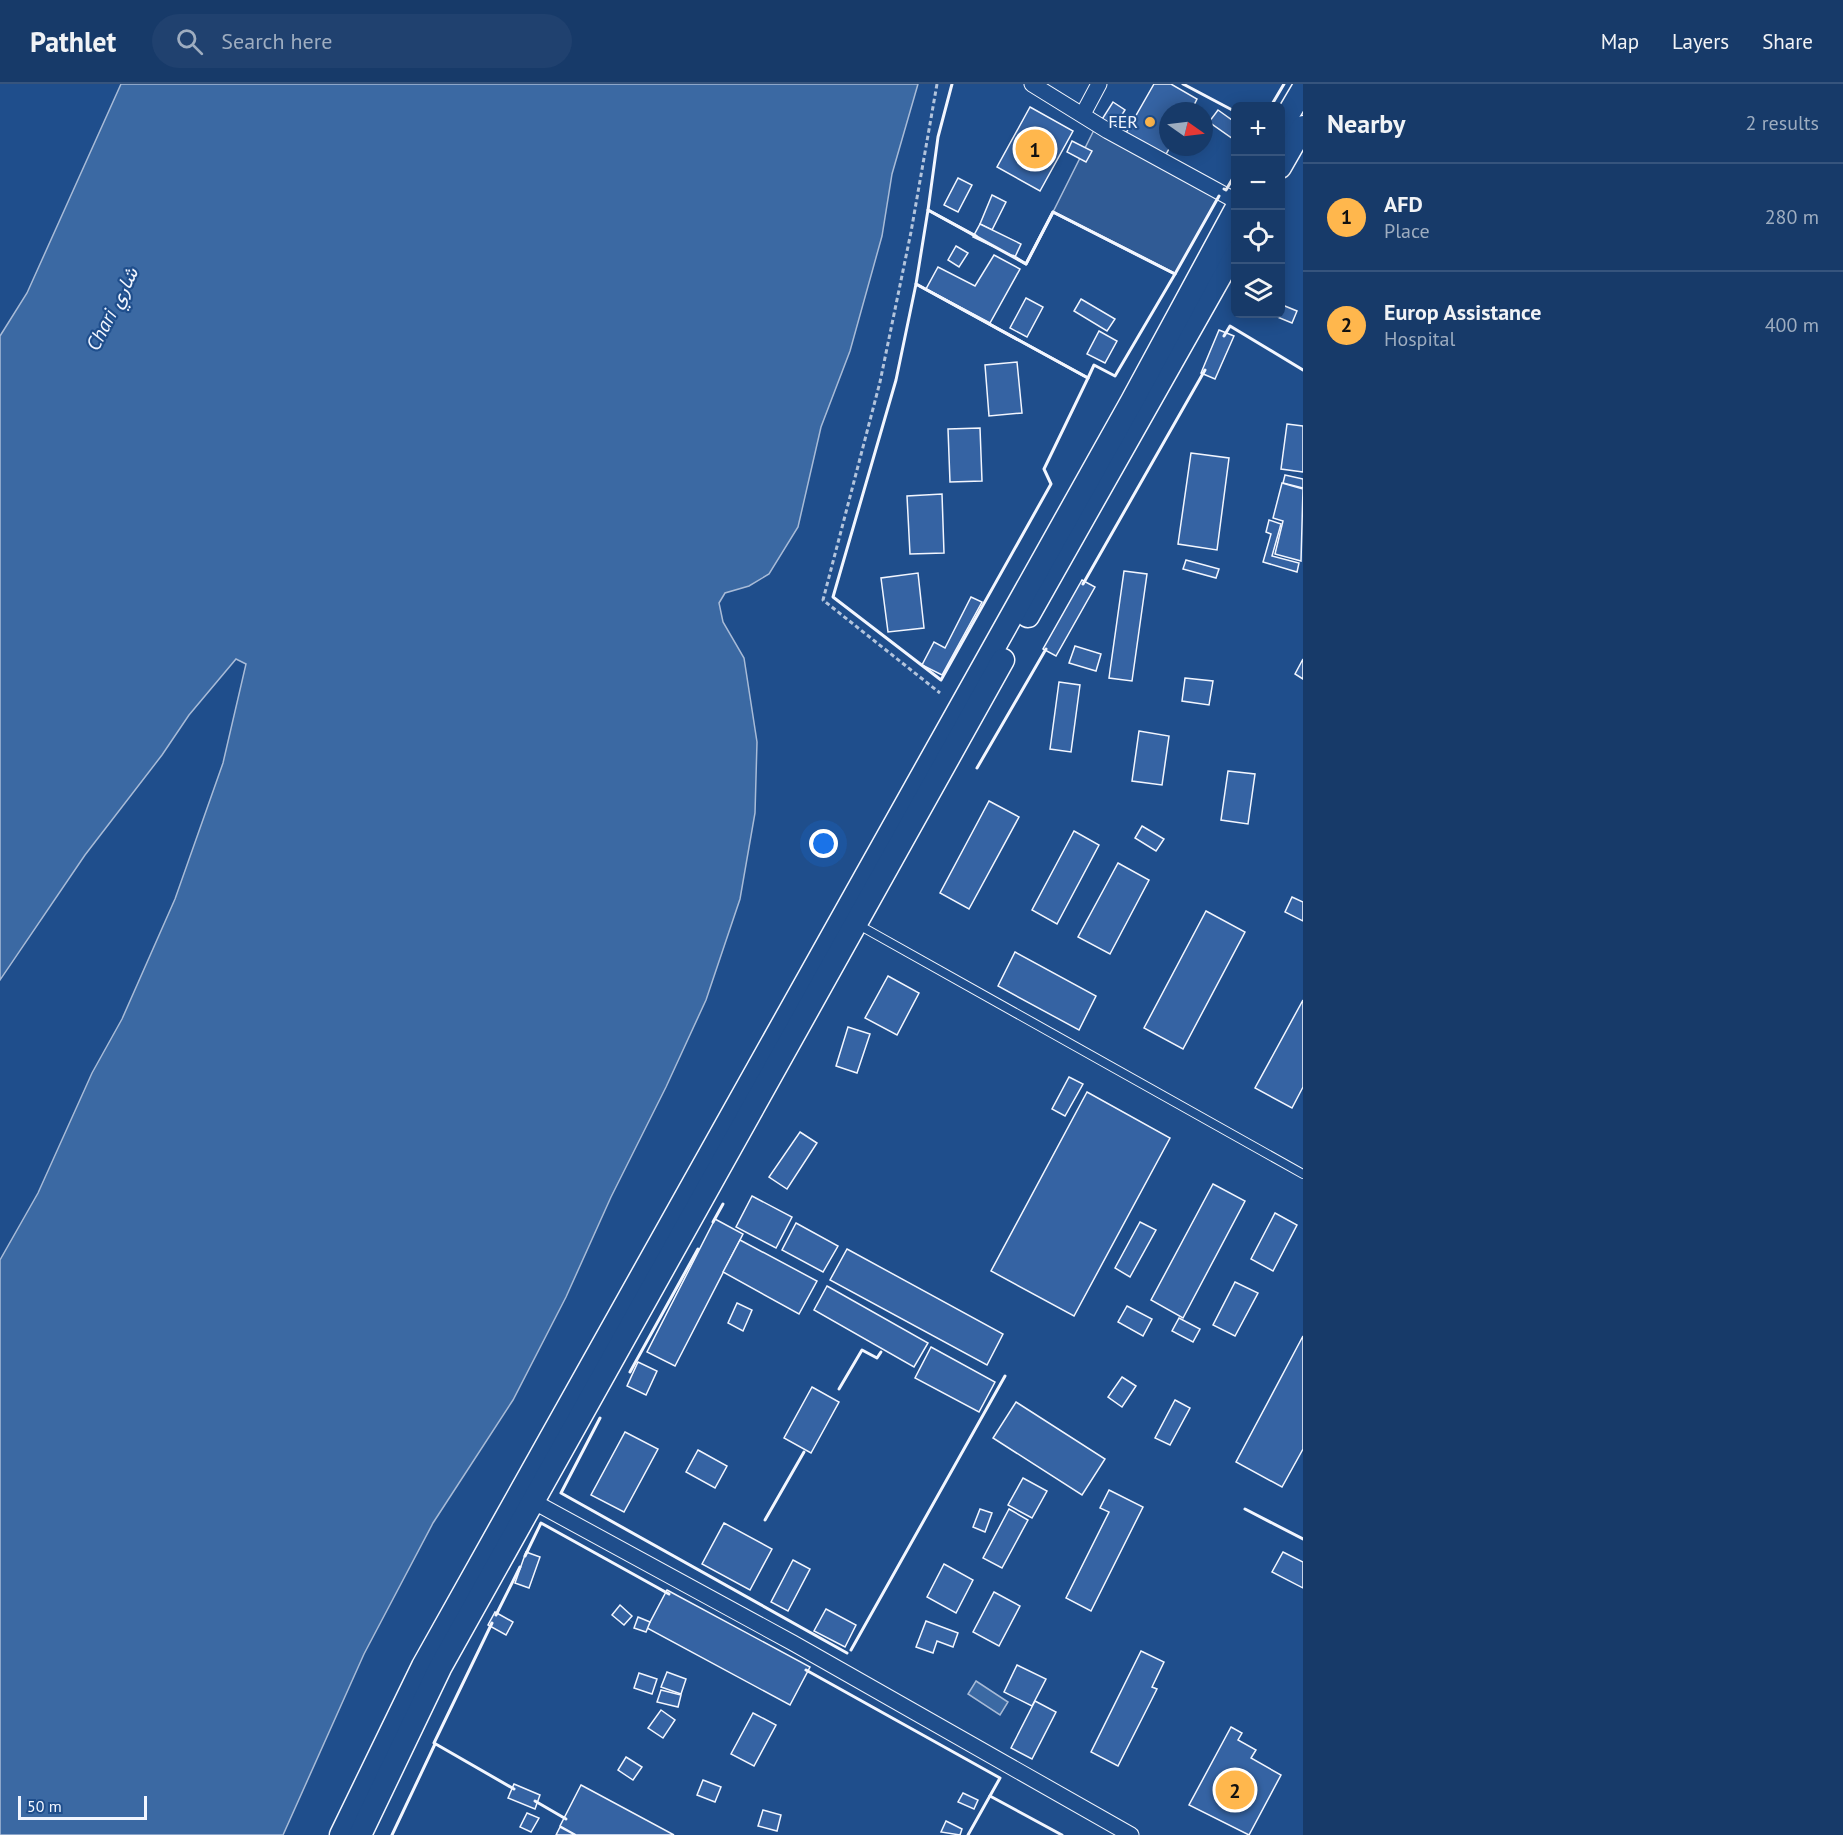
<!DOCTYPE html>
<meta charset="utf-8">
<style>
body{margin:0;font-family:"PT Sans",Vazirmatn,sans-serif;background:#20416f;color:#f1f3f6}
.controls{position:absolute;right:18px;top:18px;display:grid;overflow:hidden;border-radius:9px;box-shadow:0 3px 15px #0003}
.controls button{width:54px;height:54px;display:grid;place-items:center;padding:0;border:0;border-bottom:2px solid #36547d;background:#173a69;color:#f1f3f6;font:30px sans-serif}
.compass{position:absolute;left:1159px;top:18px;width:54px;height:54px;border-radius:50%;background:#173a69;box-shadow:0 3px 15px #0003;rotate:104deg}
.scale{position:absolute;left:18px;bottom:15px;width:129px;box-sizing:border-box;padding-left:6px;border:3px solid #f2f6ff;border-top:0;font-size:16px;line-height:21px;white-space:nowrap;color:#f2f6ff;-webkit-text-stroke:4px #1f4e8c;paint-order:stroke}
.you{position:absolute;left:824px;top:760px;width:21px;height:21px;margin:-15px;border:4px solid #fff;border-radius:50%;background:#1a73e8;box-shadow:0 0 0 9px #1a73e833}
.badge{display:grid;place-items:center;width:39px;height:39px;border-radius:50%;background:#ffb74d;color:#111;font-size:20px;font-weight:700}
.pin{position:absolute;translate:-50% -50%;border:3px solid #fff;box-shadow:0 2px 6px #0006}
.list{margin:0;padding:0;list-style:none}
h2{display:flex;justify-content:space-between;align-items:center;height:78px;margin:0;padding:0 24px;font-size:26px}
h2 small{font-size:20px;font-weight:400;color:#9eadc0}
.list li{display:grid;grid-template-columns:39px 1fr auto;gap:18px;align-items:center;box-sizing:border-box;height:108px;padding:0 24px;border-top:2px solid #36547d}
.list b{display:block;font-size:22px;white-space:nowrap}
.list p{margin:0;font-size:20px;white-space:nowrap;color:#9eadc0}
.list em{font-size:20px;font-style:normal;color:#9eadc0}
.icon{flex:none;width:33px;height:33px;fill:none;stroke:currentColor;stroke-width:2;stroke-linecap:round;stroke-linejoin:round}
.map{position:relative;flex:none;width:1303px;height:1751px;overflow:hidden}
header{display:flex;align-items:center;gap:36px;box-sizing:border-box;height:84px;padding:0 30px;background:#173a69;border-bottom:2px solid #36547d}
header strong{font-size:28px}
nav{display:flex;gap:33px;margin-inline-start:auto;font-size:21px}
.search{width:420px;height:54px;background:#20416f;display:flex;align-items:center;gap:15px;box-sizing:border-box;padding:0 21px;border-radius:33px;color:#9eadc0;font-size:22px}
main{display:flex}
aside{flex:1;background:#173a69}
.map>svg:first-child{display:block}
</style>
<header>
<strong>Pathlet</strong>
<div class="search"><svg class="icon" aria-label="search" viewBox="0 0 24 24"><circle cx="10" cy="10" r="6"/><path d="M15 15l6 6"/></svg>Search here</div>
<nav><a>Map</a><a>Layers</a><a>Share</a></nav>
</header>
<main>
<div class="map">
<svg width="1303" height="1751" viewBox="0 0 1303 1751">
<rect width="100%" height="100%" fill="#1f4e8c"/>
<polygon fill="#305b95" stroke="#a8bbd7" stroke-width="1.5" points="1095,44 1219,112 1175,190 1053,128"/>
<g fill="#3b69a3" stroke="#a8bbd7" stroke-width="1.5">
<polygon points="121,0 918,0 892,90 882,152 850,267 821,343 798,443 769,490 749,502 725,509 719,519 723,538 744,574 757,658 755,729 740,815 706,916 666,1003 611,1113 566,1213 513,1316 433,1439 364,1570 283,1751 0,1751 0,1176 38,1109 92,989 122,935 175,815 223,679 246,580 236,575 189,631 162,671 85,771 0,896 0,252 27,209"/>
<polygon points="976,1597 1008,1618 1000,1631 968,1610"/>
</g>
<g fill="#3563a3" stroke="#f2f6ff" stroke-width="1.5">
<polygon points="1154,0 1171,0 1197,15 1191,27 1168,27 1170,63 1165,72 1126,49"/>
<polygon points="1113,18 1125,26 1111,48 1099,40"/>
<polygon points="1030,23 1073,47 1040,107 997,83"/>
<polygon points="1218,26 1236,39 1236,57 1209,38"/>
<polygon points="1072,57 1092,67 1086,78 1067,68"/>
<polygon points="958,94 972,101 958,128 944,121"/>
<polygon points="992,111 1006,118 992,146 980,140"/>
<polygon points="980,140 1021,160 1015,173 973,153"/>
<polygon points="956,162 968,169 959,183 948,176"/>
<polygon points="994,171 1020,185 990,239 926,205 938,183 975,202"/>
<polygon points="1026,214 1043,223 1027,253 1010,244"/>
<polygon points="1081,215 1115,235 1107,247 1074,227"/>
<polygon points="1280,220 1297,227 1292,239 1270,230 1280,230"/>
<polygon points="1219,246 1234,252 1215,295 1201,289"/>
<polygon points="1099,247 1117,257 1105,279 1087,270"/>
<polygon points="1017,278 1022,329 989,332 985,281"/>
<polygon points="1287,340 1303,342 1303,388 1281,385"/>
<polygon points="980,344 982,397 950,398 948,345"/>
<polygon points="1191,369 1229,374 1217,466 1178,460"/>
<polygon points="1285,391 1303,395 1303,404 1283,399"/>
<polygon points="1282,399 1303,405 1301,477 1275,470 1283,437 1273,434"/>
<polygon points="942,410 944,469 910,470 907,412"/>
<polygon points="1269,436 1281,440 1272,472 1299,479 1297,488 1263,478 1271,450 1266,448"/>
<polygon points="1186,476 1219,485 1216,494 1183,485"/>
<polygon points="1124,487 1147,490 1132,597 1109,594"/>
<polygon points="918,489 924,544 888,548 881,494"/>
<polygon points="1082,496 1095,503 1056,572 1043,565"/>
<polygon points="971,513 982,518 942,591 922,581 934,558 945,564"/>
<polygon points="1075,562 1101,570 1096,587 1069,579"/>
<polygon points="1303,575 1303,595 1295,590"/>
<polygon points="1185,594 1213,597 1209,621 1182,617"/>
<polygon points="1059,598 1080,601 1071,668 1050,665"/>
<polygon points="1139,647 1169,652 1162,701 1132,697"/>
<polygon points="1228,687 1255,690 1248,740 1221,736"/>
<polygon points="989,717 1019,733 969,825 940,809"/>
<polygon points="1142,742 1164,755 1156,767 1135,754"/>
<polygon points="1074,747 1099,761 1057,840 1032,826"/>
<polygon points="1118,779 1149,796 1110,870 1078,853"/>
<polygon points="1292,813 1303,818 1303,837 1285,828"/>
<polygon points="1206,827 1245,848 1183,965 1144,944"/>
<polygon points="1015,868 1096,912 1079,946 998,902"/>
<polygon points="888,892 919,909 897,951 865,934"/>
<polygon points="1303,916 1303,1003 1292,1024 1255,1004"/>
<polygon points="848,943 870,950 857,989 836,982"/>
<polygon points="1069,993 1083,1000 1065,1032 1052,1025"/>
<polygon points="1087,1008 1170,1054 1074,1232 991,1187"/>
<polygon points="800,1048 817,1059 787,1105 769,1093"/>
<polygon points="1213,1100 1245,1117 1183,1234 1151,1216"/>
<polygon points="752,1112 792,1133 776,1164 736,1143"/>
<polygon points="1275,1129 1297,1141 1273,1187 1251,1175"/>
<polygon points="715,1135 743,1150 675,1282 647,1268"/>
<polygon points="1140,1138 1156,1146 1130,1193 1115,1184"/>
<polygon points="796,1139 838,1162 823,1188 782,1166"/>
<polygon points="740,1156 817,1197 799,1230 723,1188"/>
<polygon points="847,1165 1003,1250 987,1281 830,1196"/>
<polygon points="1235,1198 1258,1209 1235,1252 1213,1241"/>
<polygon points="827,1202 928,1259 914,1283 814,1226"/>
<polygon points="737,1219 752,1226 743,1247 728,1239"/>
<polygon points="1127,1222 1152,1235 1143,1252 1118,1238"/>
<polygon points="1179,1234 1200,1245 1193,1258 1172,1247"/>
<polygon points="1303,1252 1303,1365 1282,1403 1236,1378"/>
<polygon points="931,1263 995,1298 979,1328 915,1294"/>
<polygon points="638,1278 657,1287 646,1311 627,1302"/>
<polygon points="1122,1293 1136,1302 1122,1323 1108,1313"/>
<polygon points="812,1303 839,1318 811,1369 784,1354"/>
<polygon points="1175,1316 1190,1324 1170,1361 1155,1354"/>
<polygon points="1016,1318 1105,1375 1082,1411 993,1354"/>
<polygon points="625,1348 658,1365 624,1428 591,1411"/>
<polygon points="698,1366 727,1382 715,1404 686,1388"/>
<polygon points="1023,1394 1047,1407 1032,1434 1008,1421"/>
<polygon points="1109,1406 1143,1423 1091,1527 1066,1514 1109,1428 1100,1424"/>
<polygon points="980,1425 992,1429 985,1448 973,1443"/>
<polygon points="1009,1425 1028,1436 1002,1484 983,1474"/>
<polygon points="724,1439 772,1465 750,1506 702,1480"/>
<polygon points="526,1468 540,1473 529,1504 515,1499"/>
<polygon points="1283,1468 1303,1478 1303,1504 1272,1488"/>
<polygon points="793,1476 810,1485 788,1527 771,1518"/>
<polygon points="944,1480 973,1496 956,1529 927,1513"/>
<polygon points="667,1506 810,1583 790,1621 647,1544"/>
<polygon points="994,1508 1020,1522 999,1562 973,1548"/>
<polygon points="620,1521 632,1532 624,1541 612,1531"/>
<polygon points="826,1525 856,1541 845,1563 814,1547"/>
<polygon points="495,1528 513,1538 506,1551 488,1541"/>
<polygon points="638,1533 650,1538 646,1548 634,1544"/>
<polygon points="926,1537 958,1549 953,1563 937,1557 933,1569 916,1563"/>
<polygon points="1141,1567 1164,1578 1152,1603 1157,1605 1118,1682 1091,1668"/>
<polygon points="1017,1581 1046,1595 1032,1622 1004,1608"/>
<polygon points="667,1588 686,1595 681,1610 661,1603"/>
<polygon points="639,1589 657,1595 652,1610 634,1604"/>
<polygon points="661,1606 681,1611 678,1623 657,1618"/>
<polygon points="1035,1617 1056,1628 1032,1675 1011,1664"/>
<polygon points="661,1626 675,1636 663,1654 648,1644"/>
<polygon points="753,1629 776,1641 754,1682 731,1670"/>
<polygon points="1231,1643 1242,1649 1238,1656 1256,1666 1251,1674 1281,1691 1249,1751 1189,1721"/>
<polygon points="626,1673 642,1683 633,1696 618,1686"/>
<polygon points="703,1696 721,1703 715,1718 697,1711"/>
<polygon points="514,1700 540,1711 535,1725 508,1714"/>
<polygon points="581,1701 674,1751 576,1751 560,1742"/>
<polygon points="963,1709 978,1716 974,1725 958,1718"/>
<polygon points="763,1726 781,1731 777,1747 758,1742"/>
<polygon points="527,1729 539,1734 531,1748 520,1743"/>
<polygon points="946,1737 962,1745 960,1751 941,1748"/>
<polygon points="560,1743 575,1751 556,1751"/>
</g>
<g fill="none" stroke-linecap="round" stroke-linejoin="round">
<defs>
<polyline id="service" points="857,840 1303,1090"/>
<g id="minor">
<polyline points="1032,0 1108,47 1236,117"/>
<polyline points="1083,30 1099,0"/>
<polyline points="527,1414 793,1559 1131,1751"/>
</g>
<g id="secondary">
<polyline points="1280,44 1303,5"/>
<polyline points="1280,83 1303,43"/>
<polyline points="1028,532 1236,164"/>
<polyline points="341,1751 423,1582 1132,317 1236,125"/>
<polyline points="360,1751 440,1584 1003,576"/>
</g>
</defs>
<use href="#service" stroke="#f2f6ff" stroke-width="10"/>
<use href="#minor" stroke="#f2f6ff" stroke-width="17"/>
<use href="#secondary" stroke="#f2f6ff" stroke-width="25"/>
<polyline stroke="#b3c4dc" stroke-width="3" stroke-dasharray="4.5 3" stroke-linecap="butt" points="937,0 911,148 880,298 823,516 940,609"/>
<use href="#service" stroke="#1f4e8c" stroke-width="8"/>
<use href="#minor" stroke="#1f4e8c" stroke-width="15"/>
<use href="#secondary" stroke="#1f4e8c" stroke-width="22"/>
<g stroke="#f2f6ff" stroke-width="3">
<polyline points="952,0 938,53 928,126 976,152"/>
<polyline points="1183,0 1236,28"/>
<polyline points="1271,22 1284,0"/>
<polyline points="1224,105 1226,106 1236,89"/>
<polygon points="928,126 1026,180 1053,128 1175,190 1115,292 1094,281 1088,294 916,200"/>
<polyline points="1013,172 1026,180 1053,128 1175,190 1219,112"/>
<polygon points="916,200 1088,294 1044,385 1051,400 941,596 833,513 896,296"/>
<polyline points="1224,252 1230,242 1303,286"/>
<polyline points="1083,500 1205,286"/>
<polyline points="977,684 1046,565"/>
<polyline points="713,1138 723,1120"/>
<polyline points="630,1288 698,1165"/>
<polyline points="839,1305 862,1266 877,1274 881,1268"/>
<polyline points="600,1334 561,1409 847,1569"/>
<polyline points="1245,1425 1303,1455"/>
<polyline points="765,1436 804,1368"/>
<polyline points="525,1472 541,1439 669,1510"/>
<polyline points="496,1531 520,1483"/>
<polyline points="492,1539 434,1659 514,1705"/>
<polyline points="851,1566 1005,1292"/>
<polyline points="806,1586 1000,1694 968,1751"/>
<polyline points="990,1712 1062,1751"/>
<polyline points="535,1717 566,1735"/>
<polyline points="392,1751 435,1660"/>
</g>
</g>
<circle fill="#ffb74d" stroke="#1f4e8c" stroke-width="2" cx="1150" cy="38" r="6"/>
<g text-anchor="middle" stroke-width="4.5" stroke-linejoin="round" paint-order="stroke">
<g font-size="18" fill="#f2f6ff" stroke="#1f4e8c" text-anchor="end">
<text x="1138" y="44">FER</text>
</g>
<g font-size="20" font-style="italic" fill="#f2f6ff" stroke="#1f4e8c">
<text transform="translate(112 225) rotate(-63)" y="7">Chari شاري</text>
</g>
</g>
</svg>
<div class="controls">
<button>+</button>
<button>−</button>
<button><svg class="icon" aria-label="locate" viewBox="0 0 24 24"><circle cx="12" cy="12" r="6"/><path d="M12 2v4M12 18v4M2 12h4M18 12h4"/></svg></button>
<button><svg class="icon" aria-label="layers" viewBox="0 0 24 24"><path d="M12 4l9 5-9 5-9-5zM3 14l9 5 9-5"/></svg></button>
</div>
<svg class="compass" viewBox="-18 -18 36 36"><path d="M0-13l5 13h-10z" fill="#e53935"/><path d="M0 13l5-13h-10z" fill="#9eadc0"/></svg>
<div class="scale">50 m</div>
<div class="you"></div>
<div class="pin badge" style="left:1035px;top:65px">1</div>
<div class="pin badge" style="left:1235px;top:1706px">2</div>
</div>
<aside>
<h2>Nearby<small>2 results</small></h2>
<ul class="list">
<li><span class="badge">1</span><div><b>AFD</b><p>Place</p></div><em>280 m</em></li>
<li><span class="badge">2</span><div><b>Europ Assistance</b><p>Hospital</p></div><em>400 m</em></li>
</ul>
</aside>
</main>
